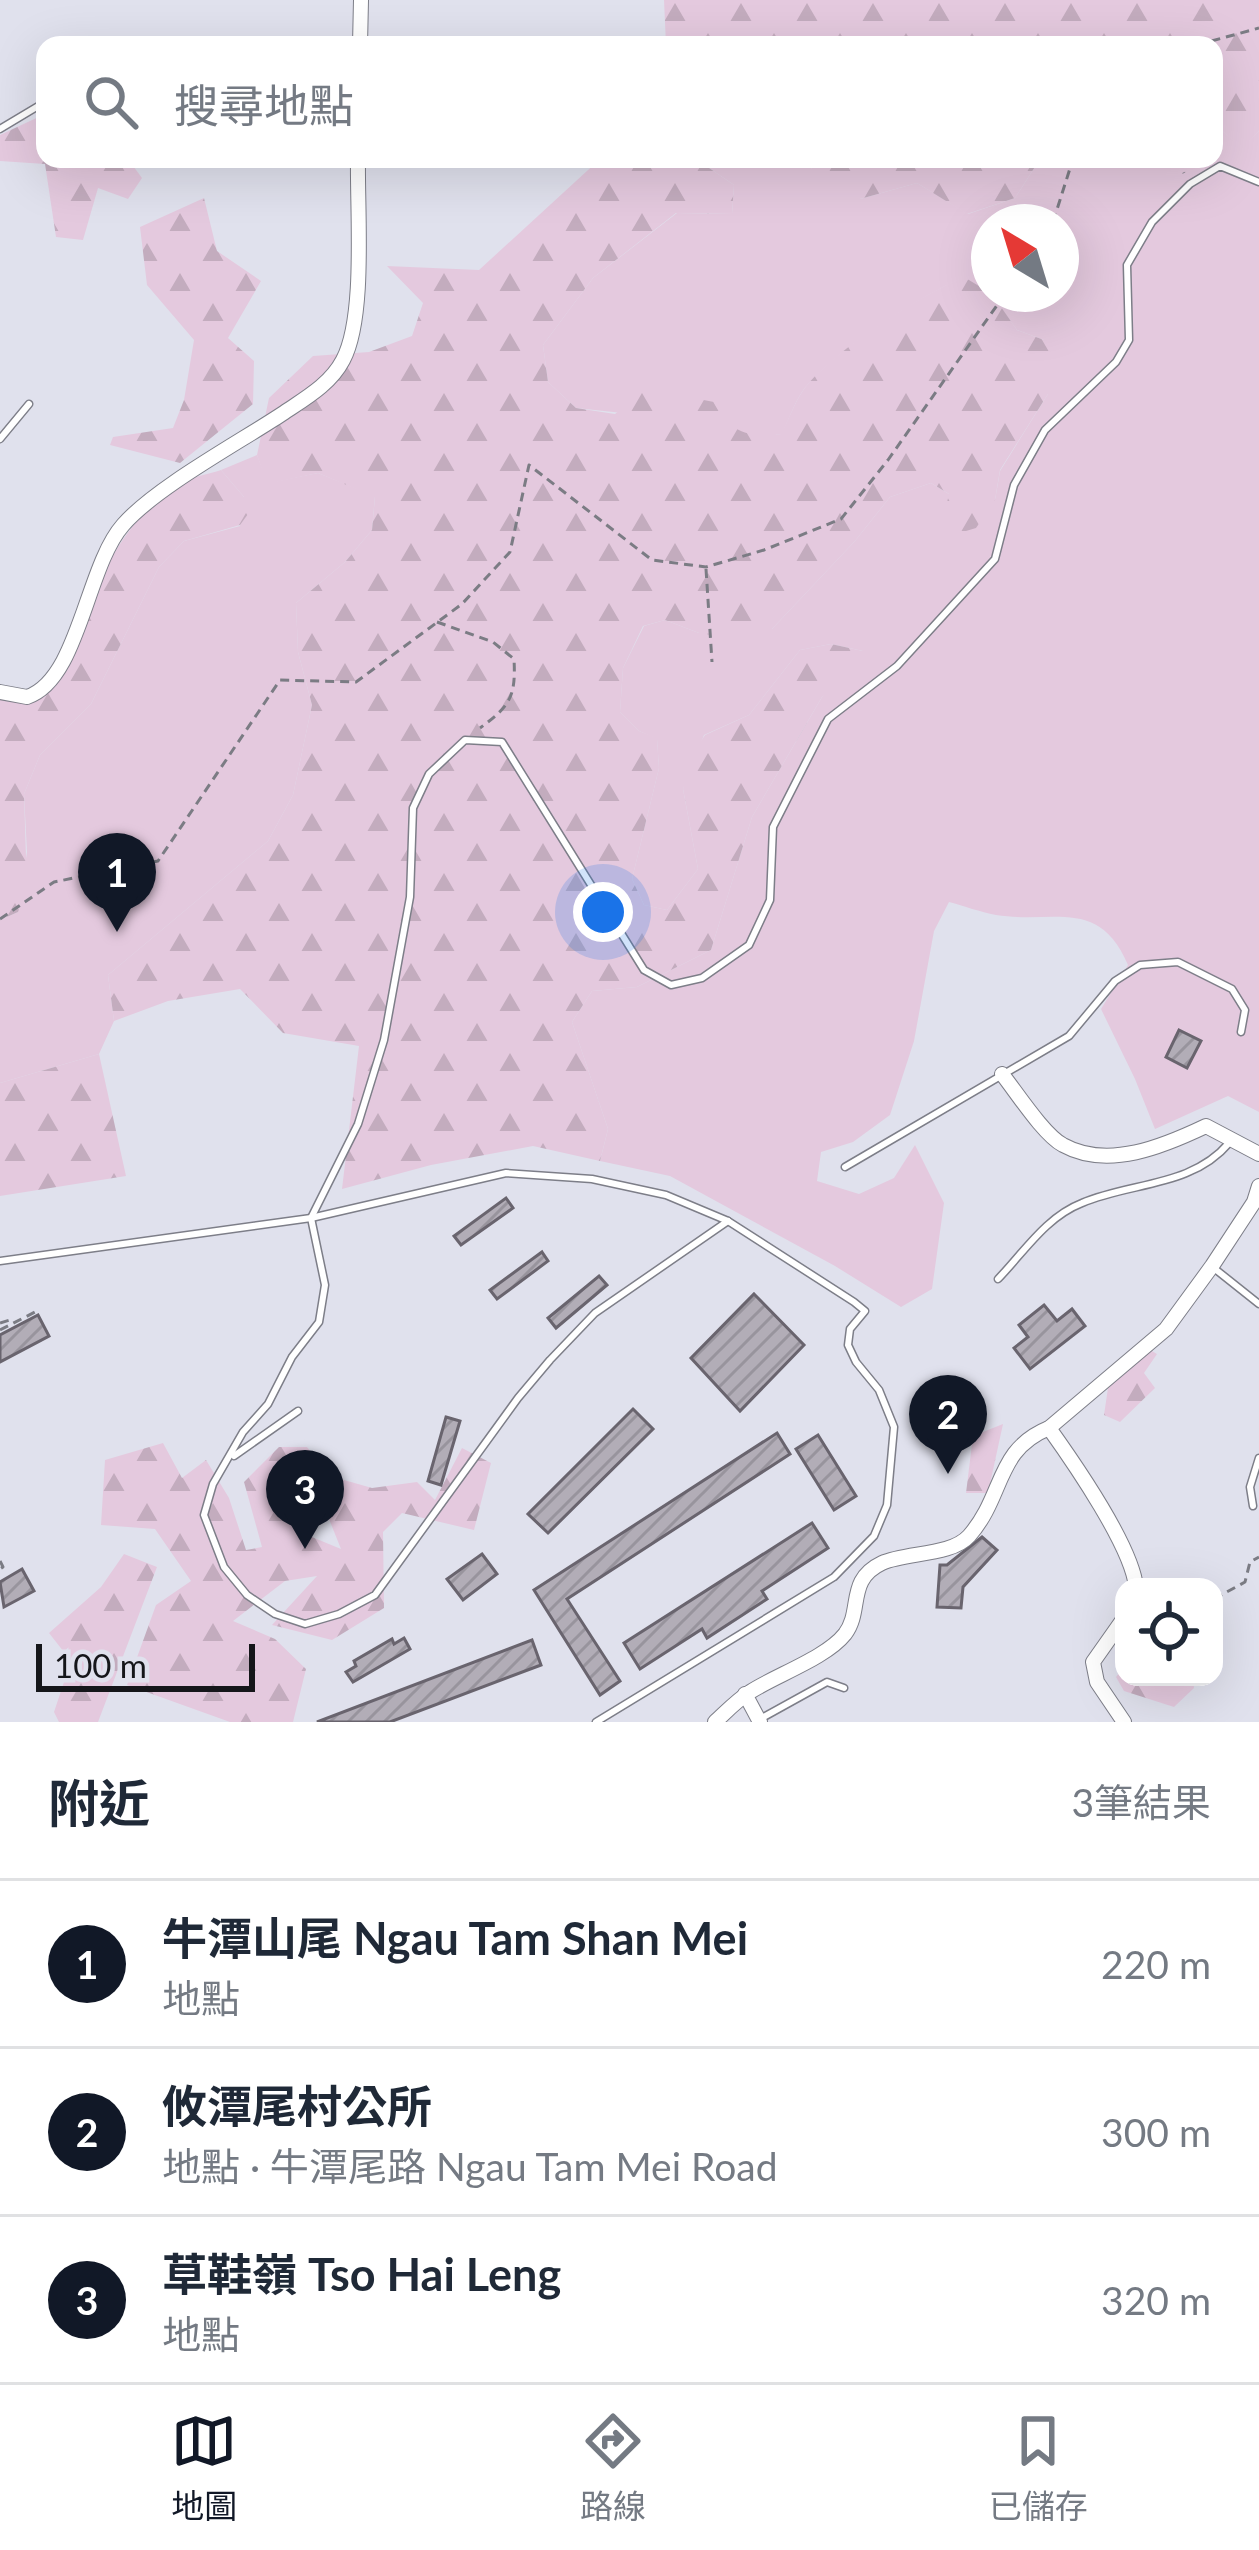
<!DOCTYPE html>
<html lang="zh-TW">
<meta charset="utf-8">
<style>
body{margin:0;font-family:Lato,"Noto Sans TC",sans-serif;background:#f2f2f3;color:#1f2937}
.controls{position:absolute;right:36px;bottom:36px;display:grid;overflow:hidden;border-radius:24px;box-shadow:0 12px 48px #0002}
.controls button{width:108px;height:108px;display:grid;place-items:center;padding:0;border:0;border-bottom:3px solid #e0e1e3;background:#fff;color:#1f2937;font:60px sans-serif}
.compass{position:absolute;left:971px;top:204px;width:108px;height:108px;border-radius:50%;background:#fff;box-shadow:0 12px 48px #0002;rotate:322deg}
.scale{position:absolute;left:36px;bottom:30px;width:219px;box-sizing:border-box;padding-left:12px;border:6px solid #15161a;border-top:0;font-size:33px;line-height:42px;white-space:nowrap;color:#15161a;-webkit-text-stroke:9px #e0e1ed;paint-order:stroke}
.you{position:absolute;left:603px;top:912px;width:42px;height:42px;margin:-30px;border:9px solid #fff;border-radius:50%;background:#1a73e8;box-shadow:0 0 0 18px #1a73e833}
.badge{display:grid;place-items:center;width:78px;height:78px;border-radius:50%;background:#111827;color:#fff;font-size:39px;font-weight:700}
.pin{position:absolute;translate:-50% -99px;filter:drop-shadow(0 3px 6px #0008)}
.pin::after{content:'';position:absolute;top:63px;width:42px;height:36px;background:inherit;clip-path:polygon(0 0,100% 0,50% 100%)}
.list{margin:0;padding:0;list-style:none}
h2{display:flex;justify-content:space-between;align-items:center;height:156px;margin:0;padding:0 48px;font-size:51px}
h2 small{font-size:39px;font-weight:400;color:#747a83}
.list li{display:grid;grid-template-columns:78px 1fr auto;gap:36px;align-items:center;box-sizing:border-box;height:168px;padding:0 48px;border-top:3px solid #e0e1e3}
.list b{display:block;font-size:45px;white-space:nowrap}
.list p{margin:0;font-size:39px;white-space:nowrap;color:#747a83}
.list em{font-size:39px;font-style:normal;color:#747a83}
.icon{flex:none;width:66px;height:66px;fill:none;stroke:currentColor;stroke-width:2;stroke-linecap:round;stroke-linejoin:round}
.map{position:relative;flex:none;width:1259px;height:1722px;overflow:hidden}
.search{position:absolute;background:#fff;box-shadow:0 12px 48px #0002;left:36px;right:36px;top:36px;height:132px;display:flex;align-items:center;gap:30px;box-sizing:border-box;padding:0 42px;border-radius:24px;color:#747a83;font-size:45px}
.sheet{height:660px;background:#fff}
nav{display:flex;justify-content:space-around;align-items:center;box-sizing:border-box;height:168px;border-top:3px solid #e0e1e3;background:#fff;font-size:33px;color:#747a83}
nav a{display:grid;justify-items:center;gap:6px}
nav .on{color:#111827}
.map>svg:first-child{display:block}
</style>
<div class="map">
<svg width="1259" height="1722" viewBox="0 0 1259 1722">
<defs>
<pattern id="forest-firs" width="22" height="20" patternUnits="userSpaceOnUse" patternTransform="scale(3)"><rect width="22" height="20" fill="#e4c9de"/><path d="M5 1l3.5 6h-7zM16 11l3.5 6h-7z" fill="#c3acbe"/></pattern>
<pattern id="building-hatch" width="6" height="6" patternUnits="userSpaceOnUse" patternTransform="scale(3)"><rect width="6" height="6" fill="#b2adb7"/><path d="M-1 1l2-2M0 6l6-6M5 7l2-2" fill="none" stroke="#98949d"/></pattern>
</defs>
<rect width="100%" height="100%" fill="#e0e1ed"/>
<g fill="#e4c9de">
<path d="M1214,114l6,15 22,18 17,-16v981l-31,-16 -73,33 -20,-50 -34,-70 27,-44c-29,-68 -73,-41 -132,-50 -16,-3 -32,-9 -47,-13l-15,29 -20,110 -24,74 -37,27 -32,10 -4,29 42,13 35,-16 21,-33 29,58 -12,86 -31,18 -66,-41 -165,-90 -70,-15 8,-32 -36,-107 20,-31 45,-4 74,-37 41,-133 70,-120 41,-46 -32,-7 -31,6 -51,65 -45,20 -21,54 15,80 -31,41 -23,-5 -12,-26 27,-111 -2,-29 -18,-8 -19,-19 3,-44 21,-42 21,-6 34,13 73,-4 83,-88 35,-44 41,-14 18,11 46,6 5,-29 48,-77 -4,-54 -27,-10 -26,-36h70v-72h-72v71l-26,-15c-41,16 -136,78 -161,114 -8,12 -14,29 -20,42l-29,4 -28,-14 -149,-16 -28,-26 -5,-37 50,-67 84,-65 55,1 2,-29 -38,-26h110l2,7 52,33 57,-16 51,31 47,-16 25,-39h174z"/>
<polygon points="257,455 268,483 318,473 375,496 372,530 345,562 296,603 298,652 312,705 293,795 268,841 108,975 114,1021 99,1054 0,1083 0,920 18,912 27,852 24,794 40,755 91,704 159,567 184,541 240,526 244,497 221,470"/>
</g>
<g fill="url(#forest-firs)">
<polygon points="664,0 1259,0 1259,131 1242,148 1220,129 1214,114 1214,45 666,45"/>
<polygon points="45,114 45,159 128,159 142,178 128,199 98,188 83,240 56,237 45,164 0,161 0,135"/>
<path d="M600,159h96l38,26 -2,29 -56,-1 -83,65 -50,67 5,37 28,26 39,6 31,-25 68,13c16,31 34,36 67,32 7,-13 13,-30 21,-42 27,-39 118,-97 162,-115l28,17 25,36 27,10 15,25 -11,29 -48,76 -5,30 -19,28 -20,6 -11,-23 4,-17 -18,-11 -41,14 -35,44 -83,88 -22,12 -51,-8 -34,-13 -22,6 -20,42 -3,44 19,19 18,7 2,30 -27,111 12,26 23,5 31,-41 -15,-80 6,-30 16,-24 44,-20 51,-65 31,-6 32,7 5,14 -46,32 -70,120 -41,133 -74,37 -45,4 -20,31 36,107 -8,32 -67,-15 -102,19 -89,24 17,-143 -76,-13 -43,-44 -72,12 -54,20 -6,-46 160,-134 25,-46 19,-90 -14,-53 -2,-49 49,-41 27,-32 3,-33 -57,-24 -51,11 -10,-29 12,-57 44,-42 56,-4 43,-16 11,-33 -36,-37 92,4z"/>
<polygon points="806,159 1040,159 1015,198 967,214 917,183 860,199 830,198"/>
<polygon points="204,198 217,251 261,281 228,338 254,361 253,404 180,463 110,445 113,437 173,428 184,400 194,340 147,285 140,227"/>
<path d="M221,470l23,27 4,17 -8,11 -56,16 -25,26 -68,137 -51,51 -16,39 3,95 -9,23 -18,8v-222l11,4 47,-22c30,-70 54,-159 126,-198 11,-6 25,-8 37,-12z"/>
<polygon points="99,1054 126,1176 0,1196 0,1083"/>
<polygon points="1140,1344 1157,1354 1144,1373 1155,1388 1120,1422 1104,1415 1108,1388"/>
<polygon points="1003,1424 988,1493 966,1493 973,1436"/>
<polygon points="163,1443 182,1478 206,1460 229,1498 246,1550 262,1547 244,1482 279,1447 307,1447 324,1468 277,1498 307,1535 341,1549 321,1499 337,1478 372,1488 417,1482 435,1500 462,1448 491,1463 474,1530 402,1513 383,1532 384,1608 332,1640 272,1625 317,1576 285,1581 233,1621 275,1639 306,1669 293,1722 230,1722 127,1685 156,1605 191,1581 155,1529 101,1525 105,1460"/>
<polygon points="124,1554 157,1567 98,1722 59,1722 54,1712 71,1661 49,1633 101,1587"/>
<polygon points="1124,1667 1124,1677 1193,1677 1194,1688 1174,1707 1124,1691 1116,1677"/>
</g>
<g fill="url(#building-hatch)" stroke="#69646e" stroke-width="3">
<polygon points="1179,1030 1201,1041 1187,1068 1166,1057"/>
<polygon points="506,1198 513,1208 461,1245 454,1236"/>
<polygon points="542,1252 548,1261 497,1299 490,1290"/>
<polygon points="599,1276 607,1285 556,1328 548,1318"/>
<polygon points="754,1294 804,1345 740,1411 691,1358"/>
<polygon points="1044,1305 1057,1321 1072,1309 1085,1326 1030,1369 1014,1348 1028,1337 1019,1325"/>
<polygon points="38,1315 49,1336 0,1362 0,1335"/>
<polygon points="633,1409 653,1429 548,1533 528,1514"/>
<polygon points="446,1417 460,1421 441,1485 428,1481"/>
<polygon points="777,1433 790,1454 567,1599 620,1681 600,1695 534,1590"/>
<polygon points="818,1435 856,1496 834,1510 796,1449"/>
<polygon points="812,1523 828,1548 762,1591 767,1599 707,1638 702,1629 640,1669 624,1643"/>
<polygon points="982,1537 997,1550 963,1587 961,1608 937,1607 940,1565 947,1565"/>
<polygon points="482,1554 497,1574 463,1600 447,1579"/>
<polygon points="22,1569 34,1591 4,1607 0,1582"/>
<polygon points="404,1638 410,1649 353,1682 346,1672 356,1666 354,1661 392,1639 394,1644"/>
<polygon points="532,1640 541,1665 390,1722 317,1722"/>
</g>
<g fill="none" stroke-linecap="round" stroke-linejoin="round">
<defs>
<g id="lane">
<polyline points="0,129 45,102"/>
<polyline points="0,439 29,404"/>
<polyline points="845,1167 1069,1036 1115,981 1140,965 1178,962 1232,989 1245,1010 1241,1032"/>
<polyline points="728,1221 595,1313 550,1360 518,1398 375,1595 339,1614 305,1624 275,1614 247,1595 224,1567 204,1515 213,1484 243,1432 268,1404 292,1357 319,1322 325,1285 311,1218 358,1124 384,1040 410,897 413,808 429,774 465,740 502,742 644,970 671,985 702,978 749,945 770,900 773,827 828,719 897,666 995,559 1014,485 1045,430 1116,362 1129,340 1127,265 1152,222 1190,184 1220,166 1259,182"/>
<polyline points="0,1261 311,1218 506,1173 592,1179 666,1195 728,1221 854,1302 865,1311 850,1329 848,1345 856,1362 879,1390 894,1427 887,1505 874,1536 834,1577 596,1722"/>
<polyline points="1215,1269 1259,1304"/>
<path d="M998,1279c26,-27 48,-62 84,-76 49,-21 110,-16 147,-60"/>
<polyline points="234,1456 298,1411"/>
<polyline points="1253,1506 1250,1487 1259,1458"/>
<polyline points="762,1718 827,1682 844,1688"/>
</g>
<g id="street">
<polyline points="360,45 361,0"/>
<path d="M0,692l27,5c52,-17 59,-130 96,-172 32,-37 115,-82 159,-111 22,-15 48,-29 61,-54 23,-43 14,-149 15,-201"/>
<path d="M1002,1074c15,19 42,61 61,71 45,25 101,1 143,-19l53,28"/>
<path d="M1049,1428c25,35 83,119 87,159"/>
<polyline points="1124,1618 1093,1662 1097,1682 1124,1722"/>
<polyline points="745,1694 760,1722"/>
<path d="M715,1722c11,-10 22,-22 35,-30 26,-17 76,-34 95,-58 18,-24 1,-54 37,-71 24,-11 69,-7 87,-27 36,-41 26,-86 80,-108l117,-99 46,-63 42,-64 5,-16"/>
</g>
</defs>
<use href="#lane" stroke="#7d7e88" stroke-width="9"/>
<use href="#street" stroke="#7d7e88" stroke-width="16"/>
<g stroke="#7b7c84" stroke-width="3" stroke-dasharray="9 6" stroke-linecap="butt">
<polyline points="1197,45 1259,28"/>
<polyline points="1177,159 1184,173"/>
<polyline points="1053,222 1073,159"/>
<polyline points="706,569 712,662"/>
<path d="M437,622l56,20 21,17c2,38 -4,47 -34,69"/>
<polyline points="0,919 54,882 158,861 280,680 356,682 462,604 510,552 529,465 652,560 706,567 764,550 841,519 888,460 1005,294"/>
<polyline points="0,1323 13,1319"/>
<polyline points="0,1330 37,1311"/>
<polyline points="0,1561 3,1567 0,1569"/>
<polyline points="1214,1599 1245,1582 1250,1562 1259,1557"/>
</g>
<use href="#lane" stroke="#fff" stroke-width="6"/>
<use href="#street" stroke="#fff" stroke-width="14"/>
</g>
</svg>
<div class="controls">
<button><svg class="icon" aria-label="locate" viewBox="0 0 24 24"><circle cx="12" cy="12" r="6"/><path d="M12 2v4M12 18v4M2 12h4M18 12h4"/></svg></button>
</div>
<svg class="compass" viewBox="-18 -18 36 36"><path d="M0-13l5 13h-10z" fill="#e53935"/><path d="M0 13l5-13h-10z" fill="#747a83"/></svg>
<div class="scale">100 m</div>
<div class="you"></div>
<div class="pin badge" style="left:117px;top:932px">1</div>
<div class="pin badge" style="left:948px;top:1474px">2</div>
<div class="pin badge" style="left:305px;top:1549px">3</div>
<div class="search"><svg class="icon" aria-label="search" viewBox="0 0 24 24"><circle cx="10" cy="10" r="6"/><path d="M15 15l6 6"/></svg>搜尋地點</div>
</div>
<section class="sheet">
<h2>附近<small>3筆結果</small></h2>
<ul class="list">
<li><span class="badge">1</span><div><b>牛潭山尾 Ngau Tam Shan Mei</b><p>地點</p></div><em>220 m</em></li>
<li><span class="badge">2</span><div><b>攸潭尾村公所</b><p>地點 · 牛潭尾路 Ngau Tam Mei Road</p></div><em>300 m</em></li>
<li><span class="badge">3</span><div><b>草鞋嶺 Tso Hai Leng</b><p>地點</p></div><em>320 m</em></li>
</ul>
</section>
<nav>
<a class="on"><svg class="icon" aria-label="map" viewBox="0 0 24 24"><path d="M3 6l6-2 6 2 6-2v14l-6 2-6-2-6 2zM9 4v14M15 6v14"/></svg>地圖</a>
<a><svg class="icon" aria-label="directions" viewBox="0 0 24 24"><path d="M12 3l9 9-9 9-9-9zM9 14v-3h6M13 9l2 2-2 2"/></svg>路線</a>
<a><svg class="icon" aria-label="saved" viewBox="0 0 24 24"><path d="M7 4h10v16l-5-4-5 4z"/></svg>已儲存</a>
</nav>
